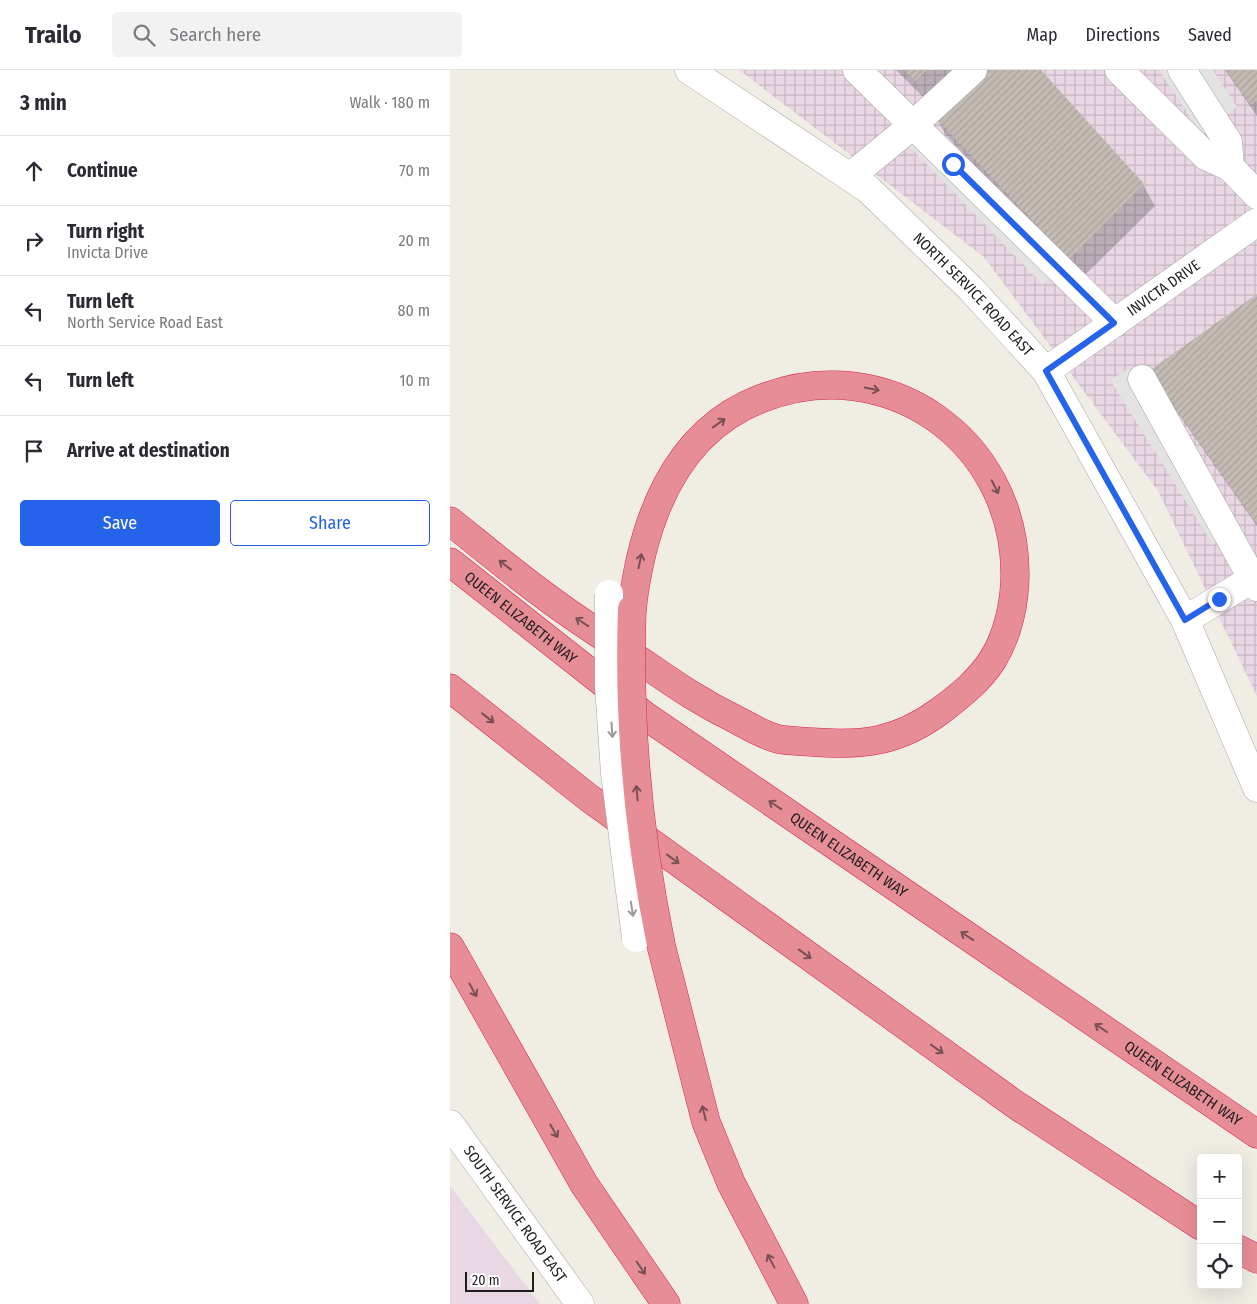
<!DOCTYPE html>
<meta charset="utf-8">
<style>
body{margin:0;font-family:"Fira Sans Condensed",sans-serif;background:#f2f2f3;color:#2b2b33}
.controls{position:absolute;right:15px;bottom:15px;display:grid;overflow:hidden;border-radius:5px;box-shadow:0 5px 20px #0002}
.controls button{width:45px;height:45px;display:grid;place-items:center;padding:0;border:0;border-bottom:1px solid #e1e1e2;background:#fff;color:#2b2b33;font:25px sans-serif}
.scale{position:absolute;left:15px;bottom:12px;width:69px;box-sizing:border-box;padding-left:5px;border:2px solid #1f1f1f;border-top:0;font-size:14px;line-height:18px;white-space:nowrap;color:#1f1f1f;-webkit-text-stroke:4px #fff;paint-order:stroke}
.stop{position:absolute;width:15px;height:15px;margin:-11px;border:4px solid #2563eb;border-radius:50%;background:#fff}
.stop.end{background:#2563eb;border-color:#fff;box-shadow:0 1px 5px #0008}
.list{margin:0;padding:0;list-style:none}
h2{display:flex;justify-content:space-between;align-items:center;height:65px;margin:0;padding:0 20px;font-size:21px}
h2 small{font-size:16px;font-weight:400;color:#7c7c81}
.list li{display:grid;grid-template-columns:32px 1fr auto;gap:15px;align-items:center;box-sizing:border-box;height:70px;padding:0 20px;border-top:1px solid #e1e1e2}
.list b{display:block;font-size:19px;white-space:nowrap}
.list p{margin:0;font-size:16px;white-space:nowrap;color:#7c7c81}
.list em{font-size:16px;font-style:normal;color:#7c7c81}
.actions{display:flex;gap:10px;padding:15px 20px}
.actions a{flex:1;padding:11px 0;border:1px solid #2563eb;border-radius:5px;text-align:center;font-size:18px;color:#2563eb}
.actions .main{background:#2563eb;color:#fff}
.icon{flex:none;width:28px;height:28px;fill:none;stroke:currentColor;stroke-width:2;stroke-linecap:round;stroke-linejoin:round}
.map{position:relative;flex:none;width:807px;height:1234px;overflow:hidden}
header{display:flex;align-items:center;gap:30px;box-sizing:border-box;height:70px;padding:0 25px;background:#fff;border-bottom:1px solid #e1e1e2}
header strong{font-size:24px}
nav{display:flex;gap:28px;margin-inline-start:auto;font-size:18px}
.search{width:350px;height:45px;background:#f2f2f3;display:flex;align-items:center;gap:12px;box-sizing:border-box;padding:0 18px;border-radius:5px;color:#7c7c81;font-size:19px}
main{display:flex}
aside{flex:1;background:#fff}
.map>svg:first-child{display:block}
</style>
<header>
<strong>Trailo</strong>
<div class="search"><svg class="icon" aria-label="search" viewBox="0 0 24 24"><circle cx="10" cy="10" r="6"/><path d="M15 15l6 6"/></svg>Search here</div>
<nav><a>Map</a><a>Directions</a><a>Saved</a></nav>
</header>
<main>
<aside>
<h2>3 min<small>Walk · 180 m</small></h2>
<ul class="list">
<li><svg class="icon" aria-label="ahead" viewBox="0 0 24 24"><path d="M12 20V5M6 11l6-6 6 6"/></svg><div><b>Continue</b></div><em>70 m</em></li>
<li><svg class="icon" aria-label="right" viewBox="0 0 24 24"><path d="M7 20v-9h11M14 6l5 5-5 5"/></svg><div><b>Turn right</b><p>Invicta Drive</p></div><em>20 m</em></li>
<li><svg class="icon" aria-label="left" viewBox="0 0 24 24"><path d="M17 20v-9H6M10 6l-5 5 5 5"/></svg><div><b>Turn left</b><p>North Service Road East</p></div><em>80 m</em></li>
<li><svg class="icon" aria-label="left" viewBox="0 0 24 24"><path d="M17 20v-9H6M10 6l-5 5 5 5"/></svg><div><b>Turn left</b></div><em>10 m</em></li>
<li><svg class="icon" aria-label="arrive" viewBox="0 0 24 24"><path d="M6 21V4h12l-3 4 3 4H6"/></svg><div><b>Arrive at destination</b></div></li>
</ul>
<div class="actions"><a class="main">Save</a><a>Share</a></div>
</aside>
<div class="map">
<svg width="807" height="1234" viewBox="0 0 807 1234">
<defs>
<pattern id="industrial-grid" width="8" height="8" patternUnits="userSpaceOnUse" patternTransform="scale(1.25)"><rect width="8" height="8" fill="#e9d7e4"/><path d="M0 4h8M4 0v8" fill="none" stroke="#c7b8c3"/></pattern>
<pattern id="building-hatch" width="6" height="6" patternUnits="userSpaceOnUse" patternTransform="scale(1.25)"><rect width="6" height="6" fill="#c4bcb4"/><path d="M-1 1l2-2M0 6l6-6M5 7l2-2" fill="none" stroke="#a8a19a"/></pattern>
</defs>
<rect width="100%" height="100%" fill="#f0ede5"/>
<polygon fill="url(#industrial-grid)" points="289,0 807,0 807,626 708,421 534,187"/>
<polygon fill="#e9d7e4" points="0,1116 90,1234 0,1234"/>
<g fill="#e3e3e3">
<polygon points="709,0 763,0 787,37 752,65"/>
<polygon points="475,59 610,198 593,215 458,75"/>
<polygon points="680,298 782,463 763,475 660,310"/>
</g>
<g fill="#0003">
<polygon points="446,0 511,0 478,32"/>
<polygon points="589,0 693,115 705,136 631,209 496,65 484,44"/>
<polygon points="775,0 807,0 807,46"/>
<polygon points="807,225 807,456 713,322"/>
</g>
<g fill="url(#building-hatch)">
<polygon points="454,0 477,0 465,11"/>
<polygon points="529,0 591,0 694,114 619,189 482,44"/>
<polygon points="776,0 807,0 807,30 801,35"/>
<polygon points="807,224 807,454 699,301"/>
</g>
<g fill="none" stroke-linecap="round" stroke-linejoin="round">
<defs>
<g id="minor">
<path id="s1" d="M239,0l179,119 103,100 75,82 139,249 72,168"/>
<polyline points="407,0 665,253"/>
<polyline points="669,0 756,86 780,97 807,125"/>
<polyline points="732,0 778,72 780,97"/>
<polyline points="401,106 463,55 523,0"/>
<path id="s2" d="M596,301l211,-149"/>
<polyline points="692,309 807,517"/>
<polyline points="735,550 807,506"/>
<path id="s3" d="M0,1054l130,180"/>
</g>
<g id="highway">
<path d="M0,451c30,24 60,49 91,72 34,26 71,49 107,73 29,20 54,37 87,53 13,7 28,16 43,20 10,2 23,2 34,3 51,4 86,0 128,-31 20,-15 40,-31 53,-52 15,-24 22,-57 22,-85 0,-135 -130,-225 -255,-175 -87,34 -118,125 -128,210"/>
<path id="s4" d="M0,492l194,153 613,419"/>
<polyline points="0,618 139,728 566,1035 751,1156"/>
<polyline points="211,875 256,1052 281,1113 344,1234"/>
<polyline points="0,877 134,1114 216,1234"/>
<polyline points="788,1179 807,1189"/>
</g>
</defs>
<use href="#minor" stroke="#a6a6a6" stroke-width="29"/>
<use href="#highway" stroke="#db2554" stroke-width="29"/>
<use href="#minor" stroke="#fff" stroke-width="28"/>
<use href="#highway" stroke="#e78d96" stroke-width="28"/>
<defs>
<polyline id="minor-bridge" points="159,524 159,616 165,703 186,868"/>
<path id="highway-bridge" d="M182,539c-4,113 6,224 29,336"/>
</defs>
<use href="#minor-bridge" stroke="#a6a6a6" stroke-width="29" stroke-linecap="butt"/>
<use href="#highway-bridge" stroke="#db2554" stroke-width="29" stroke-linecap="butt"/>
<use href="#minor-bridge" stroke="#fff" stroke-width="28"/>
<use href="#highway-bridge" stroke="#e78d96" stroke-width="28"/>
</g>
<defs><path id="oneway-shaft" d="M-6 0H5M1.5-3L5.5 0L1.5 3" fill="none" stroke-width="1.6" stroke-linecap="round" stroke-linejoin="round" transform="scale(1.25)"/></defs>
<g stroke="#795055">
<use href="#oneway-shaft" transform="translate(422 319) rotate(12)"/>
<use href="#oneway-shaft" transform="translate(269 353) rotate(-36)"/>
<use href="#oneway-shaft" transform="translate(545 417) rotate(63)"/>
<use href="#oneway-shaft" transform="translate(190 491) rotate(-78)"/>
<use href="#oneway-shaft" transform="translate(55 495) rotate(-142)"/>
<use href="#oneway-shaft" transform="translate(132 552) rotate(-146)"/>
<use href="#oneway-shaft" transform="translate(38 648) rotate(38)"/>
<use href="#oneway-shaft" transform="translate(187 723) rotate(-95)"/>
<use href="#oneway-shaft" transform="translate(325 735) rotate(-146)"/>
<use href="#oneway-shaft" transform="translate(223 789) rotate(36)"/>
<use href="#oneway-shaft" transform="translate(517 866) rotate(-146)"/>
<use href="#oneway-shaft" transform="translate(355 884) rotate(36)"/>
<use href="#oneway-shaft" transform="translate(23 920) rotate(61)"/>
<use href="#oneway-shaft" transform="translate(651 958) rotate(-146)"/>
<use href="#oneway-shaft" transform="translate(487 979) rotate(36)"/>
<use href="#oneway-shaft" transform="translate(254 1043) rotate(-104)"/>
<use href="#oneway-shaft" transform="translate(104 1061) rotate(60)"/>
<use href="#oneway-shaft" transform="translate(321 1191) rotate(-118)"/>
<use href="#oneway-shaft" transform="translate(191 1198) rotate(56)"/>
</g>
<g stroke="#9a9a9a">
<use href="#oneway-shaft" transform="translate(162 660) rotate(86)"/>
<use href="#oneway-shaft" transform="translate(182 839) rotate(81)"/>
</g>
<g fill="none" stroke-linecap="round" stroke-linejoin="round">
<polyline stroke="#2563eb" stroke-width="6" points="503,94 664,253 596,301 735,550 769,529"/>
</g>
<g text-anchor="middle" stroke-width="4.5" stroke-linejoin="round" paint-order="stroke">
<g font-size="15" fill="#1f1f1f" stroke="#fff">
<text dy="5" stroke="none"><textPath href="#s2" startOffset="144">INVICTA DRIVE</textPath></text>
<text dy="5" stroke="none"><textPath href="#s1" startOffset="364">NORTH SERVICE ROAD EAST</textPath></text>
<text dy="5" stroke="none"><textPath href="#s4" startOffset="90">QUEEN ELIZABETH WAY</textPath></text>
<text dy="5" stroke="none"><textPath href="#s4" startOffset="495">QUEEN ELIZABETH WAY</textPath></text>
<text dy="5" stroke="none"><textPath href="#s4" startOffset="900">QUEEN ELIZABETH WAY</textPath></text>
<text dy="5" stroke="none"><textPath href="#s3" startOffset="111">SOUTH SERVICE ROAD EAST</textPath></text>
</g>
</g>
</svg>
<div class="controls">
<button>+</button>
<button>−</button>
<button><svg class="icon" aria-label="locate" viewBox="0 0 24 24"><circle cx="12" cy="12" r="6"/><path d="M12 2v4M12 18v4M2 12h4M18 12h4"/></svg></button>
</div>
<div class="scale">20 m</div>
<div class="stop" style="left:503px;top:94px"></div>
<div class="stop end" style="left:769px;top:529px"></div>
</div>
</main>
